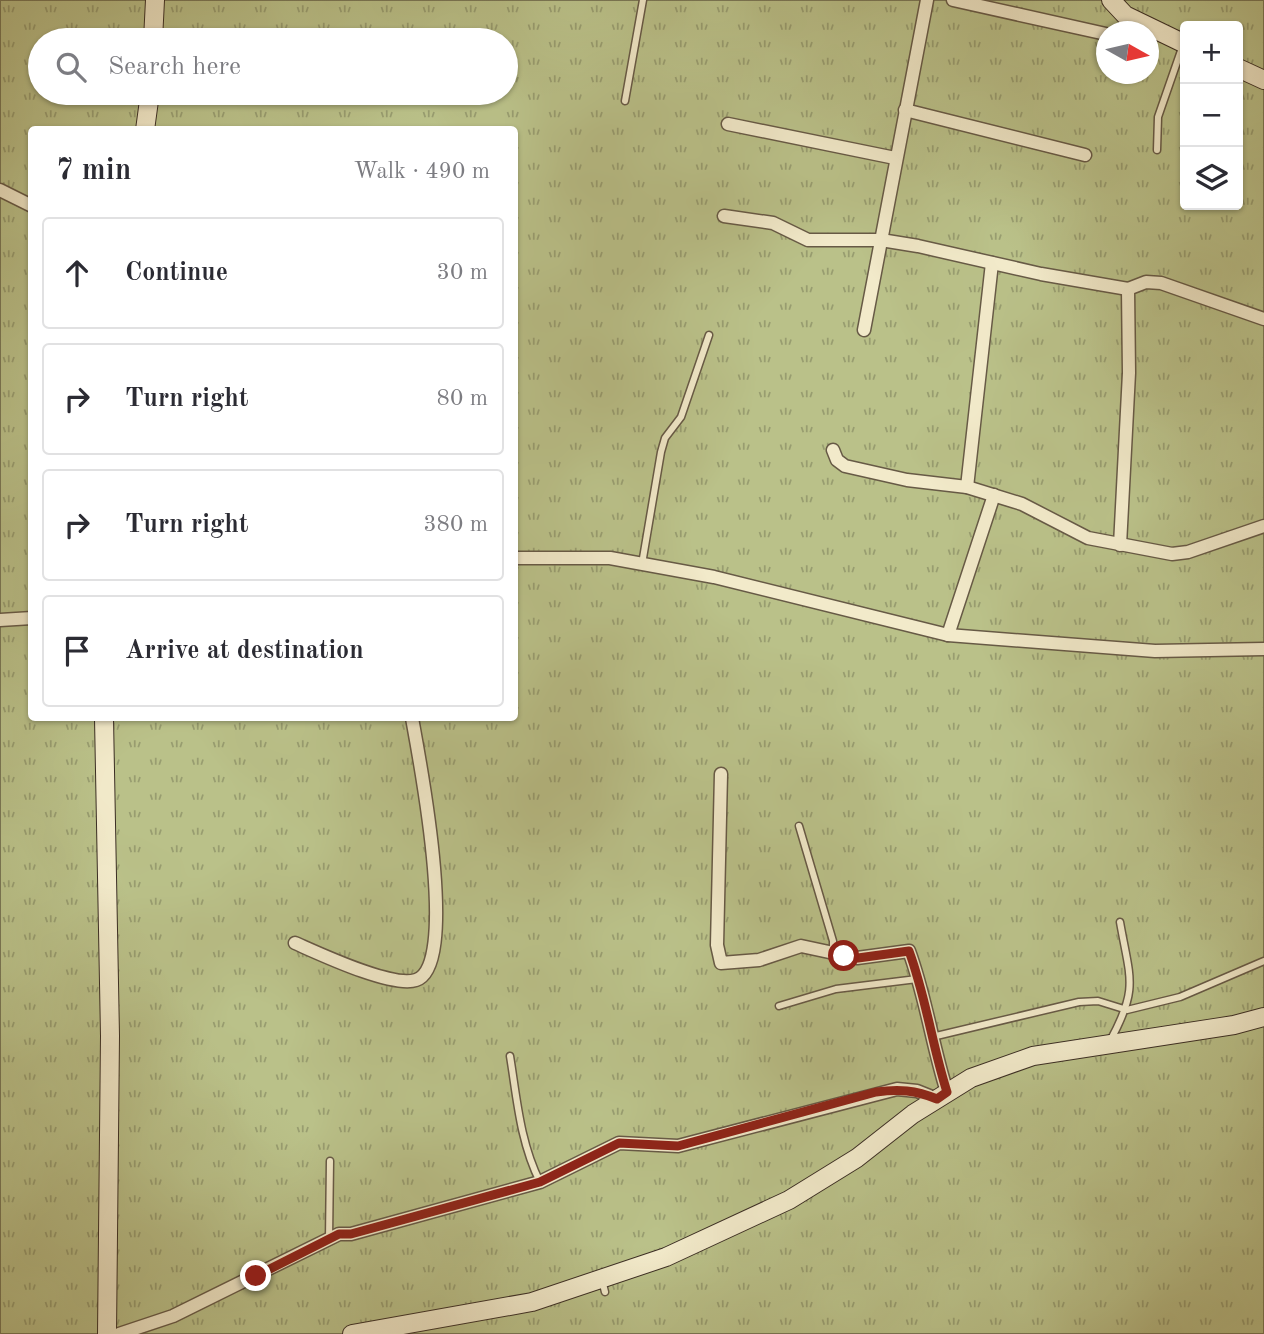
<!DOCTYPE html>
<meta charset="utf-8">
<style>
body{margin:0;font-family:"Old Standard TT",serif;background:#f7f7f7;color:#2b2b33}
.controls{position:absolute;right:21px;top:21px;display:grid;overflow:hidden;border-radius:7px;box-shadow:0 2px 5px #0004}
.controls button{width:63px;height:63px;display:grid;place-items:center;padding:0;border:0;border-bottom:2px solid #e1e1e2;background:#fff;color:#2b2b33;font:35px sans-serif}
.compass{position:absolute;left:1096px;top:21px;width:63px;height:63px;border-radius:50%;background:#fff;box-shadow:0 2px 5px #0004;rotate:98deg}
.stop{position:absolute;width:21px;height:21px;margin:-16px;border:5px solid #8f2418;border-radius:50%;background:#fff}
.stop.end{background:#8f2418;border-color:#fff;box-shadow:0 2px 7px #0008}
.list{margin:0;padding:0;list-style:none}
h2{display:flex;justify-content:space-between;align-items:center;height:91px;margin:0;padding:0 28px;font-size:30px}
h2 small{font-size:23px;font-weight:400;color:#7c7c81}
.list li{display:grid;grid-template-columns:46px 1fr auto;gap:21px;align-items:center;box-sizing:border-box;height:112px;margin:0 14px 14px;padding:0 14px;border:2px solid #e1e1e2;border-radius:7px}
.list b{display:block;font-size:26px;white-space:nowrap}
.list em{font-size:23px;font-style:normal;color:#7c7c81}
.icon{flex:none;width:38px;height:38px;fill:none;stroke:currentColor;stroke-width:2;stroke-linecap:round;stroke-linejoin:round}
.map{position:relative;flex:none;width:1264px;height:1334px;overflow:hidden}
.search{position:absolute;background:#fff;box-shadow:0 2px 5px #0004;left:28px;top:28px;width:490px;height:77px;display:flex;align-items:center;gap:18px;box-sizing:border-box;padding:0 24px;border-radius:38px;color:#7c7c81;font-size:26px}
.panel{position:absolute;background:#fff;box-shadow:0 2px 5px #0004;left:28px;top:126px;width:490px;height:595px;border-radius:7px}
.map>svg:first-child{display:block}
</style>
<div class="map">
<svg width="1264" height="1334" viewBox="0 0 1264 1334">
<defs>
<pattern id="grass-tufts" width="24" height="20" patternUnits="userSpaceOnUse" patternTransform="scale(1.75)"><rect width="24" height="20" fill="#bac189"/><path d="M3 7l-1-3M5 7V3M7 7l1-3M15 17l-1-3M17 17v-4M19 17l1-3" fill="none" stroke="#989d70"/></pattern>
</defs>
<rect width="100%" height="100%" fill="#ebdeae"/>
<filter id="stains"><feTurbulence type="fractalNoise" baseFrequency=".00286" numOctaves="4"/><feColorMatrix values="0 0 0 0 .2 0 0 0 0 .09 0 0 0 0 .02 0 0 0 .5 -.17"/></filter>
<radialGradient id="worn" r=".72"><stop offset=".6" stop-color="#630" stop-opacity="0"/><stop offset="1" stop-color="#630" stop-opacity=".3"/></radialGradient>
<path fill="url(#grass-tufts)" stroke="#7a7856" stroke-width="2" fill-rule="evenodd" d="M0,0h1264v1334h-1264zM1185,26h53v179h-53zM1106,32h42v42h-42zM40,40h466v53h-466zM32,130h482v588h-482z"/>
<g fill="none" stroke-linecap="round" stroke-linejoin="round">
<defs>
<g id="lane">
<polyline points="625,101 643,0"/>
<polyline points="1157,150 1158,117 1183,45"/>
<polyline points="642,564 661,452 665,438 681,417 709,335"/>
<polyline points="799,826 833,941 833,952"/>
<polyline points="779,1006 836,989 917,979"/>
<polyline points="932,1037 1079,1002 1098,1001 1127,1010 1180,997 1264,961"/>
<path d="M1110,1041c29,-53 20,-62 10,-119"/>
<path d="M510,1056c7,43 10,86 30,126"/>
<polyline points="329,1239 330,1161"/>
<polyline points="602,1280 605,1292"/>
</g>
<g id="street">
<polyline points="953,0 1106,34"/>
<polyline points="905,110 1085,155"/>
<polyline points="728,124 895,158"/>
<polyline points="0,190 32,206"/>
<polyline points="724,216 773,223 808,240 881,240 918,246 1041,274 1128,289"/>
<polyline points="864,330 927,0"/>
<polyline points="833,450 837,460 845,466 907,480 967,487 1022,504 1088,538 1172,554 1188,552 1264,526"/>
<polyline points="967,487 992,263"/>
<polyline points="1120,545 1129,373 1128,289 1146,282 1161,283 1264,319"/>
<polyline points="514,558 610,558 714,577 948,635 1155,651 1264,649"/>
<polyline points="0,620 32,618"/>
<polyline points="948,635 994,495"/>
<path d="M721,774l-4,171 4,18 38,-3 42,-14 56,12 52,-7c17,46 23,94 38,141"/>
<path d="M295,943c25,11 97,45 121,37 44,-14 3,-223 -4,-262"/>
<polyline points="119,1334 173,1316 339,1234 351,1234 540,1182 619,1143 678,1146 897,1089 917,1091 937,1099"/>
</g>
<g id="secondary">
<polyline points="1111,0 1125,15 1185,44"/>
<polyline points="153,40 155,0"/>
<polyline points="1238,68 1264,80"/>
<polyline points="145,130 150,93"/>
<polyline points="104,718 110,1036 107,1334"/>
<polyline points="352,1334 532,1302 666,1257 789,1200 857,1158 913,1114 971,1078 1033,1056 1234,1025 1264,1017"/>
</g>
</defs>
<use href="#lane" stroke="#675a46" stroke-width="9"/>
<use href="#street" stroke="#675a46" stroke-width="15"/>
<use href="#secondary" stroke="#3b2e24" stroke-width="20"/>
<use href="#lane" stroke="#f2eaca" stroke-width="6"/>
<use href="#street" stroke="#f2eaca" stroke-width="12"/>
<use href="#secondary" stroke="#f2eaca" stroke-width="18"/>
</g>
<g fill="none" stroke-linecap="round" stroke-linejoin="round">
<path stroke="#8f2418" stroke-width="9" d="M256,1276l83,-42h12l189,-52 79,-39 59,3 198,-54c23,-3 39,-2 61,7l10,-7c-15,-47 -21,-95 -38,-141l-51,7 -14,-2"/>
</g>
<rect width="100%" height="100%" filter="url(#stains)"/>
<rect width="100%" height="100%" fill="url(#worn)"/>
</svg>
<div class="controls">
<button>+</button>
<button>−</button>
<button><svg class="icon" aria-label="layers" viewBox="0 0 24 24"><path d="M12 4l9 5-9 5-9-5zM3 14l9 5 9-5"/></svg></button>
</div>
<svg class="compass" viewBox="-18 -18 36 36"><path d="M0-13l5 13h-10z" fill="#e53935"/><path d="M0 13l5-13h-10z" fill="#7c7c81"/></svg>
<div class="stop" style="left:844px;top:956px"></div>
<div class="stop end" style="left:256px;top:1276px"></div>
<div class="search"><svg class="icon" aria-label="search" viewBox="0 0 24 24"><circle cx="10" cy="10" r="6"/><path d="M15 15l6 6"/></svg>Search here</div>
<section class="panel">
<h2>7 min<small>Walk · 490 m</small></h2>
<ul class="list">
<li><svg class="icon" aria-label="ahead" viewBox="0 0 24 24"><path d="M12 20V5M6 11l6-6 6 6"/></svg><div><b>Continue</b></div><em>30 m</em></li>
<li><svg class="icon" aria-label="right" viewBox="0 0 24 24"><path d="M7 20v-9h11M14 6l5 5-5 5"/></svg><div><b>Turn right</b></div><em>80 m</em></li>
<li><svg class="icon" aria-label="right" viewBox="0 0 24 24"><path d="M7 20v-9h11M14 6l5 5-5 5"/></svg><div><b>Turn right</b></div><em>380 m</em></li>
<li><svg class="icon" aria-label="arrive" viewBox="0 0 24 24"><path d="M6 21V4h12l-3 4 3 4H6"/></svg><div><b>Arrive at destination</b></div></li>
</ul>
</section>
</div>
